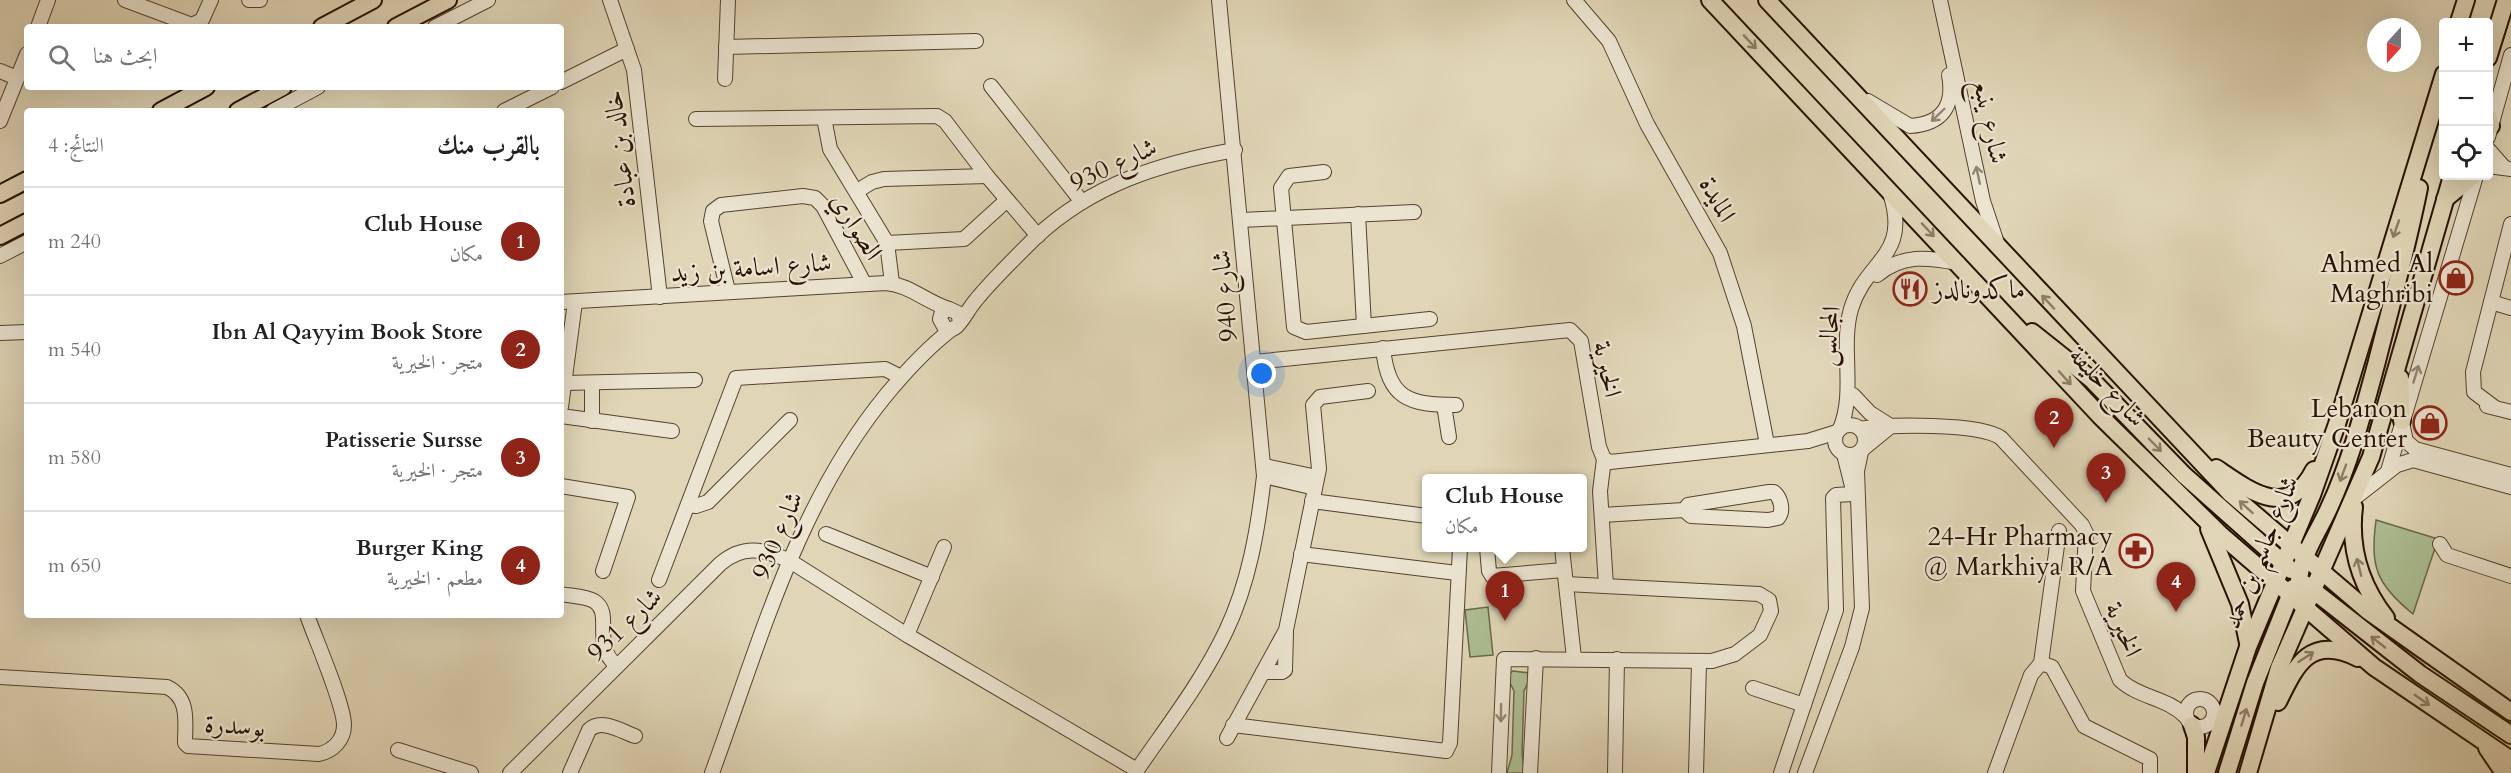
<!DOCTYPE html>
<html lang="ar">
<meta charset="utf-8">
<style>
body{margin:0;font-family:Cardo,Amiri,serif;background:#f2f2f2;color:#202124;direction:rtl}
.controls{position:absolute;right:18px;top:18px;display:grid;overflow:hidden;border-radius:6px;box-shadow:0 6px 24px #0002}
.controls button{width:54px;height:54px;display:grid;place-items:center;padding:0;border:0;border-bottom:2px solid #e0e0e0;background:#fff;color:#202124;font:30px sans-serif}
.compass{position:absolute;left:2367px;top:18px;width:54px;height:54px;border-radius:50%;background:#fff;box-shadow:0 6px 24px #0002;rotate:201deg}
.you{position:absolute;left:1262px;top:374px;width:21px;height:21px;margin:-15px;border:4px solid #fff;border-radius:50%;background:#1a73e8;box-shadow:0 0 0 9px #1a73e833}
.badge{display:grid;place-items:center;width:39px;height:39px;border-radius:50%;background:#8f2418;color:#fff;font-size:20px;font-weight:700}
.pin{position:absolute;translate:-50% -50px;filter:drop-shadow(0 2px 3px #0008)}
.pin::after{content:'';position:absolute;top:32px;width:21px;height:18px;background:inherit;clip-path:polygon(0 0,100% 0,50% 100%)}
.popup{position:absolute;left:1422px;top:474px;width:165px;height:78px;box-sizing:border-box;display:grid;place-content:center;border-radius:6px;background:#fff;filter:drop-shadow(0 2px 4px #0005);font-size:20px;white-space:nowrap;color:#757577}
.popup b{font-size:22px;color:#202124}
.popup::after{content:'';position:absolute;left:50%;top:100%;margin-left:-12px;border:12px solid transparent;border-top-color:#fff}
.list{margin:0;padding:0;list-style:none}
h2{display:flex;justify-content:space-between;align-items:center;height:78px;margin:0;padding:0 24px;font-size:26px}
h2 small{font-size:20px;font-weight:400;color:#757577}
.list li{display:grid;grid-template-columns:39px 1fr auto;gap:18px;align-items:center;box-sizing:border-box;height:108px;padding:0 24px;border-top:2px solid #e0e0e0}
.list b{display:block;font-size:22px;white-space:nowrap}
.list p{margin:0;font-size:20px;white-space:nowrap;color:#757577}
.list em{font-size:20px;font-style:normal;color:#757577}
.icon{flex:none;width:33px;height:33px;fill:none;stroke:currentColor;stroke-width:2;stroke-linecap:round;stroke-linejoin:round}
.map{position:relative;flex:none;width:2511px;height:773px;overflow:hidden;direction:ltr}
.search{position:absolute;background:#fff;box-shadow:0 6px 24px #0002;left:24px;top:24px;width:540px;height:66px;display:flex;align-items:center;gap:15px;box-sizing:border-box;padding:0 21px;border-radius:6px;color:#757577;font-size:22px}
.panel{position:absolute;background:#fff;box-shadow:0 6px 24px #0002;left:24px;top:108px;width:540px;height:510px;border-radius:6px;direction:rtl}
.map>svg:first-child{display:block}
</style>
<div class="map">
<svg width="2511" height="773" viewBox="0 0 2511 773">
<rect width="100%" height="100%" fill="#e0d6b7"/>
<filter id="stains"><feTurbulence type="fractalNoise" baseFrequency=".00333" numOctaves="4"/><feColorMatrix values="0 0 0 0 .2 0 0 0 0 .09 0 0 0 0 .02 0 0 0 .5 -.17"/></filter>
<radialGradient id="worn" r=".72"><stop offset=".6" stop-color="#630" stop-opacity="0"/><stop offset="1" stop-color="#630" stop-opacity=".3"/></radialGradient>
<g fill="#acbf93" stroke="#6a684a" stroke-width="1.5">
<path d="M2376,520l62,19 -25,75c-37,-30 -43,-47 -37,-94z"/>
<polygon points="1488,607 1493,655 1470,657 1465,610"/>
<polygon points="1513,671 1529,673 1528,683 1524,691 1522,755 1525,773 1507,773 1512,755 1514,691 1510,683 1510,673"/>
</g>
<polygon fill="#95baa9" stroke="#697666" stroke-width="1.5" points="1515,583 1517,599 1490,602 1488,586"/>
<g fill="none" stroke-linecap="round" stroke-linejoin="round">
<defs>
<g id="minor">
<polyline points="125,0 192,25 202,20 211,0"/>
<polyline points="249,0 260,0"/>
<polyline points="610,0 634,70 660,297"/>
<polyline points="1574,0 1609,41 1647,124 1720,253 1744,326 1767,444"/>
<polyline points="1940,0 1983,201 1997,243"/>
<polyline points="38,27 48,0"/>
<polyline points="435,27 488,0"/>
<polyline points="726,47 976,41"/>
<polyline points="0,71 17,78"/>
<polyline points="725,79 728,0"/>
<polyline points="561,82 627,49"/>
<polyline points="991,86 1082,202"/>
<path d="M1868,101l42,25c31,-2 45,-19 39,-51"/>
<polyline points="273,111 318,87"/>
<polyline points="504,111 552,87"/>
<polyline points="824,118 830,149 887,243 964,239 1007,200"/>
<polyline points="696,119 937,116 945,121 987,176 1038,236"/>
<polyline points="0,121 27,54"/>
<polyline points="2488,137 2511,55"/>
<polyline points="2488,149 2502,165"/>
<polyline points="2488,166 2511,169"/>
<polyline points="1324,172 1289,176 1281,188 1294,327 1306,332 1430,319"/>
<polyline points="857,191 872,182 884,179 987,176"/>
<polyline points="1358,214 1364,326"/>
<polyline points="1242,220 1414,212"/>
<polyline points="887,243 892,283"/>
<polyline points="0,256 27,242"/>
<path d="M1877,275c26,-21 50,-18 81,-12"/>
<polyline points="728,291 711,221 713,211 721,205 803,196 815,198 823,206 864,283"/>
<path d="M561,302l325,-19c24,2 40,19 63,26"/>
<polyline points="2491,302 2511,308"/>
<path d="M960,321l-2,-8 -9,-4 -7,3 -2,7 5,9c4,1 8,2 12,-2 7,-7 12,-18 19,-26 18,-22 40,-43 60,-63 57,-53 125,-74 199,-87"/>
<polyline points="0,333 27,332"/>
<path d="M1383,348c5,51 26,57 73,57"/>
<polyline points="1254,362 1570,330 1581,341 1599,447 1604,459 1610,462 1808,441 1837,432"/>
<polyline points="564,383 695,380"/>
<polyline points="1853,395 1870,413 1889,425"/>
<polyline points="1444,405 1449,437"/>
<polyline points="2487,406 2511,412"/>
<polyline points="561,407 575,302"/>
<polyline points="2494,407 2474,392 2473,372 2511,224"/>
<polyline points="561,416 672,431"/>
<polyline points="592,421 592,383"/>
<polyline points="2402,423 2406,441 2415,449 2511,475"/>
<circle cx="1850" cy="440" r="15"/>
<path d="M1840,429c16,-38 0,-81 11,-120 15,-50 60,-52 39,-116"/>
<path d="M1860,429c27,-5 121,-6 141,9l81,87 4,8 -3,58 37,89c19,18 47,17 66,37"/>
<polyline points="1864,448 1891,426"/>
<polyline points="1844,454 1852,486"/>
<polyline points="1604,459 1600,491 1606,586"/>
<polyline points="1265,466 1317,477"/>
<polyline points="2388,471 2476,176"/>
<polyline points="1264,476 1315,488"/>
<polyline points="561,486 628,497 603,571"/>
<polyline points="2356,497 2397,465 2413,460 2511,487"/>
<polyline points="1312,501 1427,516"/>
<polyline points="688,505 696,506 708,502 790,420"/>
<path d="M1602,515l82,-5 4,-5 81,-13h5c7,6 10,19 4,26l-10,2 -77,-4 -7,-6"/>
<polyline points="826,534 932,577"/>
<polyline points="2440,544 2447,555 2511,576"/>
<polyline points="1487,548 1489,571 1492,576 1564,570"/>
<polyline points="1562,548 1574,658"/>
<polyline points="1301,554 1457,573"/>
<polyline points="659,580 736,378 885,369 901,377"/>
<path d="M561,594c10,2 24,2 33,7 20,12 -3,43 22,64"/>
<polyline points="907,635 944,547"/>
<polyline points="2041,663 2052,667 2084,726 2150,759 2150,773"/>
<polyline points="1263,672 1282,672 1285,670 1286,632"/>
<path d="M0,677l167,10c23,11 18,35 18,56l3,3 131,8c14,-3 25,-14 25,-29 0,-21 -29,-87 -37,-110"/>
<polyline points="1753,688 1804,705"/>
<circle cx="2200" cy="713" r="14"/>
<polyline points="1233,725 1446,751 1450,743 1460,548"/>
<polyline points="1227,738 1286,630 1319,469 1313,405 1320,397 1368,391"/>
<polyline points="398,750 471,773"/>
<path d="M510,773l210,-209c23,-20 44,-15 70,-3l117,74 230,135"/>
<path d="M570,773l19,-43c12,-12 32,1 46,6"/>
<path d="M712,773c48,-131 85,-270 175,-379 20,-24 40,-46 65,-65"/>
<path d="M1135,773c32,-47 67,-91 91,-142 23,-48 32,-102 38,-155l-45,-476"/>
<polyline points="1499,773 1504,659 1712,661 1735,654 1760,635 1771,611 1769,600 1759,594 1566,584"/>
<polyline points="1530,773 1536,658"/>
<polyline points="1615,773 1617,659"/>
<polyline points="1696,773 1699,663"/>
<polyline points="1781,773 1836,610 1833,498 1836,495 1852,494"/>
<polyline points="1805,773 1852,647 1862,608 1857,471 1861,452"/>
<polyline points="1995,773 2031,675 2041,663 2059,531"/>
</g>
<g id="major">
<polyline points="1710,0 2100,416 2220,534 2374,667 2511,760"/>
<polyline points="1767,0 2231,494 2368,611 2511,712"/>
<polyline points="2459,22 2466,0"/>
<polyline points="322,27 373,0"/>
<polyline points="396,27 448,0"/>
<polyline points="2488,58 2506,0"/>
<polyline points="161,111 206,87"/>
<polyline points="238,111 283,87"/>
<polyline points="2488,116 2491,126"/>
<polyline points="0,194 27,180"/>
<polyline points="2445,199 2473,176"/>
<polyline points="0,236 27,222"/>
<polyline points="2032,332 2091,379 2184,475 2291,570"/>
<polyline points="2400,378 2402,421"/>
<path d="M2216,468c34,23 72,53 98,2"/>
<path d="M2354,507c-5,41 7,79 32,111"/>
<polyline points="2209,529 2240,604 2248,643"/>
<polyline points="2305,584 2420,674 2511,735"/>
<path d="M2305,609c-19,-35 10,-69 24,-101 21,-45 34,-95 47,-143 15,-59 31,-117 43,-177"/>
<path d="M2278,702c18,-37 32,-68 80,-44"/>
<polyline points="2192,725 2196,737 2196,773"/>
<polyline points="2487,748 2504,773"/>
<polyline points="2206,773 2248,647 2312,495 2337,424 2444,74"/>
<polyline points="2227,773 2255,683 2293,588"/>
<polyline points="2248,773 2279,668 2371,457 2452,176"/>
</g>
</defs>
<use href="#minor" stroke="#55422e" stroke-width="16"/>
<use href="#major" stroke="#271101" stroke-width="20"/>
<use href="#minor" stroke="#ebe4d0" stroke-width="14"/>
<use href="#major" stroke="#e0d6b7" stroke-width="16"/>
</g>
<defs><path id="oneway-shaft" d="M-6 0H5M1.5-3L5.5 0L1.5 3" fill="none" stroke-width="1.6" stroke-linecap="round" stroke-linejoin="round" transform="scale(1.5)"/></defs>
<g stroke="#8d7d65">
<use href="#oneway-shaft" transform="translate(1750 42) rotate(47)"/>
<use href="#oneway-shaft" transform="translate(2396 229) rotate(109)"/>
<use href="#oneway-shaft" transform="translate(1928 230) rotate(47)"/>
<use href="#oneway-shaft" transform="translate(2048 302) rotate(-133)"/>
<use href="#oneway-shaft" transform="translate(2065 378) rotate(48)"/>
<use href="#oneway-shaft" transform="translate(2155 445) rotate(46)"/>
<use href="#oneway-shaft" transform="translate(2343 473) rotate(110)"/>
<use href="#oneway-shaft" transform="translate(2246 507) rotate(-138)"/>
<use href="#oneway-shaft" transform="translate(2359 567) rotate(-104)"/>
<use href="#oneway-shaft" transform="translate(2378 642) rotate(-142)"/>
<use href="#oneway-shaft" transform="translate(2306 657) rotate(-33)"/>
<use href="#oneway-shaft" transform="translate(2422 700) rotate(35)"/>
<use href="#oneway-shaft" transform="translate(2244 717) rotate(-73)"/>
</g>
<g stroke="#938573">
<use href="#oneway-shaft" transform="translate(1938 115) rotate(136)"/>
<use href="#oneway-shaft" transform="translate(1978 175) rotate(-102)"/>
<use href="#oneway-shaft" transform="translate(2416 374) rotate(-73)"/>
<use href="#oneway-shaft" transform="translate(1501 713) rotate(91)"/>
</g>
<defs>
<symbol id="shop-ring" viewBox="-11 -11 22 22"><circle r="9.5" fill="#ebe4d0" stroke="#8f2418" stroke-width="1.5"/><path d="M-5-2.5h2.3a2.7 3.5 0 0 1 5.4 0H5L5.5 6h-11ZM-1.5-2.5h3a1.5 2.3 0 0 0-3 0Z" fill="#8f2418"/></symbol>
<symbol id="restaurant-ring" viewBox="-11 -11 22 22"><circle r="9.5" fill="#ebe4d0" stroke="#8f2418" stroke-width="1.5"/><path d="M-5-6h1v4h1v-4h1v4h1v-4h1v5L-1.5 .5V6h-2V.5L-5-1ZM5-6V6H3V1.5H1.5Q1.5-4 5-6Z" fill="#8f2418"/></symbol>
<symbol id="pharmacy-ring" viewBox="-11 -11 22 22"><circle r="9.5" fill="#ebe4d0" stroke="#8f2418" stroke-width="1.5"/><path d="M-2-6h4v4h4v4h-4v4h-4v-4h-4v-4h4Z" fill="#8f2418"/></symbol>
</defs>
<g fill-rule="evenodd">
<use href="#shop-ring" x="2437" y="259" width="38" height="38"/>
<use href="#restaurant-ring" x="1891" y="270" width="38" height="38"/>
<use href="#shop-ring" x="2411" y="404" width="38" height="38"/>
<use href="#pharmacy-ring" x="2117" y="532" width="38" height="38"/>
</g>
<g text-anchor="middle" stroke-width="4.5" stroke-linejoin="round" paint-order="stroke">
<g font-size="26" fill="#271101" stroke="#ebe4d0">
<text transform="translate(1991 121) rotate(78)" y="9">شارع ينبع</text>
<text transform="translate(619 149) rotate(-97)" y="9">خالد بن عبادة</text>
<text transform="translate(1113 164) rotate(-25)" y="9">شارع 930</text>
<text transform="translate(1718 199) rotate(61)" y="9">المايدة</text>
<text transform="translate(857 226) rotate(58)" y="9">الصواري</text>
<text transform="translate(751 267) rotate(-4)" y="9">شارع اسامة بن زيد</text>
<text transform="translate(1224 296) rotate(-95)" y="9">شارع 940</text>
<text transform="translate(1828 336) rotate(-84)" y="9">المجالس</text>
<text transform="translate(1608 369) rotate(78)" y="9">الخيرية</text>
<text transform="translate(2108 386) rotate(47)" y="9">شارع خليفة</text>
<text transform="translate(777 535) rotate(-67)" y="9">شارع 930</text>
<text transform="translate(2260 552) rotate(-68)" y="9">شارع جاسم بن حمد</text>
<text transform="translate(624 624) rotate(-44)" y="9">شارع 931</text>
<text transform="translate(2124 629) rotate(67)" y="9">الخيرية</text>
<text transform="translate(235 725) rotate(4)" y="9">بوسدرة</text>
</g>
<g font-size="26" fill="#271101" stroke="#ebe4d0" text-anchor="end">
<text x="2433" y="272">Ahmed Al<tspan x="2433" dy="30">Maghribi</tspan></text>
<text x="1933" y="298" text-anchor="start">ماكدونالدز</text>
<text x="2407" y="417">Lebanon<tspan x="2407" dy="30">Beauty Center</tspan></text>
<text x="2113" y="545">24-Hr Pharmacy<tspan x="2113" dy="30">@ Markhiya R/A</tspan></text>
</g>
</g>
<rect width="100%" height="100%" filter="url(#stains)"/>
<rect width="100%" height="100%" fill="url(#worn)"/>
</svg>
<div class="controls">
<button>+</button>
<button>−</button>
<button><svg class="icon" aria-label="locate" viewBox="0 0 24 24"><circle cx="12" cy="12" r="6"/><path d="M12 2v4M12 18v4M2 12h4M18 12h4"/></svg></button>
</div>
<svg class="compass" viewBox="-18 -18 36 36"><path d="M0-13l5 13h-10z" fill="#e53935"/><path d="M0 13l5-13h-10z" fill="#757577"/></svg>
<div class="you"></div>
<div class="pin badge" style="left:1505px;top:621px">1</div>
<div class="popup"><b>Club House</b>مكان</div>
<div class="pin badge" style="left:2054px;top:448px">2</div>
<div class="pin badge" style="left:2106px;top:503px">3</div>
<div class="pin badge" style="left:2176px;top:612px">4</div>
<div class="search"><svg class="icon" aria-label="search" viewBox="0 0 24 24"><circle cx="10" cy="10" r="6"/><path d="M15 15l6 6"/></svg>ابحث هنا</div>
<section class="panel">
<h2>بالقرب منك<small>النتائج: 4</small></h2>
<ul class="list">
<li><span class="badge">1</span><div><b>Club House</b><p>مكان</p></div><em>240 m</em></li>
<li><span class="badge">2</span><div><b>Ibn Al Qayyim Book Store</b><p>متجر · الخيرية</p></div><em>540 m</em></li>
<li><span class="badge">3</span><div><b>Patisserie Sursse</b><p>متجر · الخيرية</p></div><em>580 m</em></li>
<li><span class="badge">4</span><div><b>Burger King</b><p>مطعم · الخيرية</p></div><em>650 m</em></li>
</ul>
</section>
</div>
